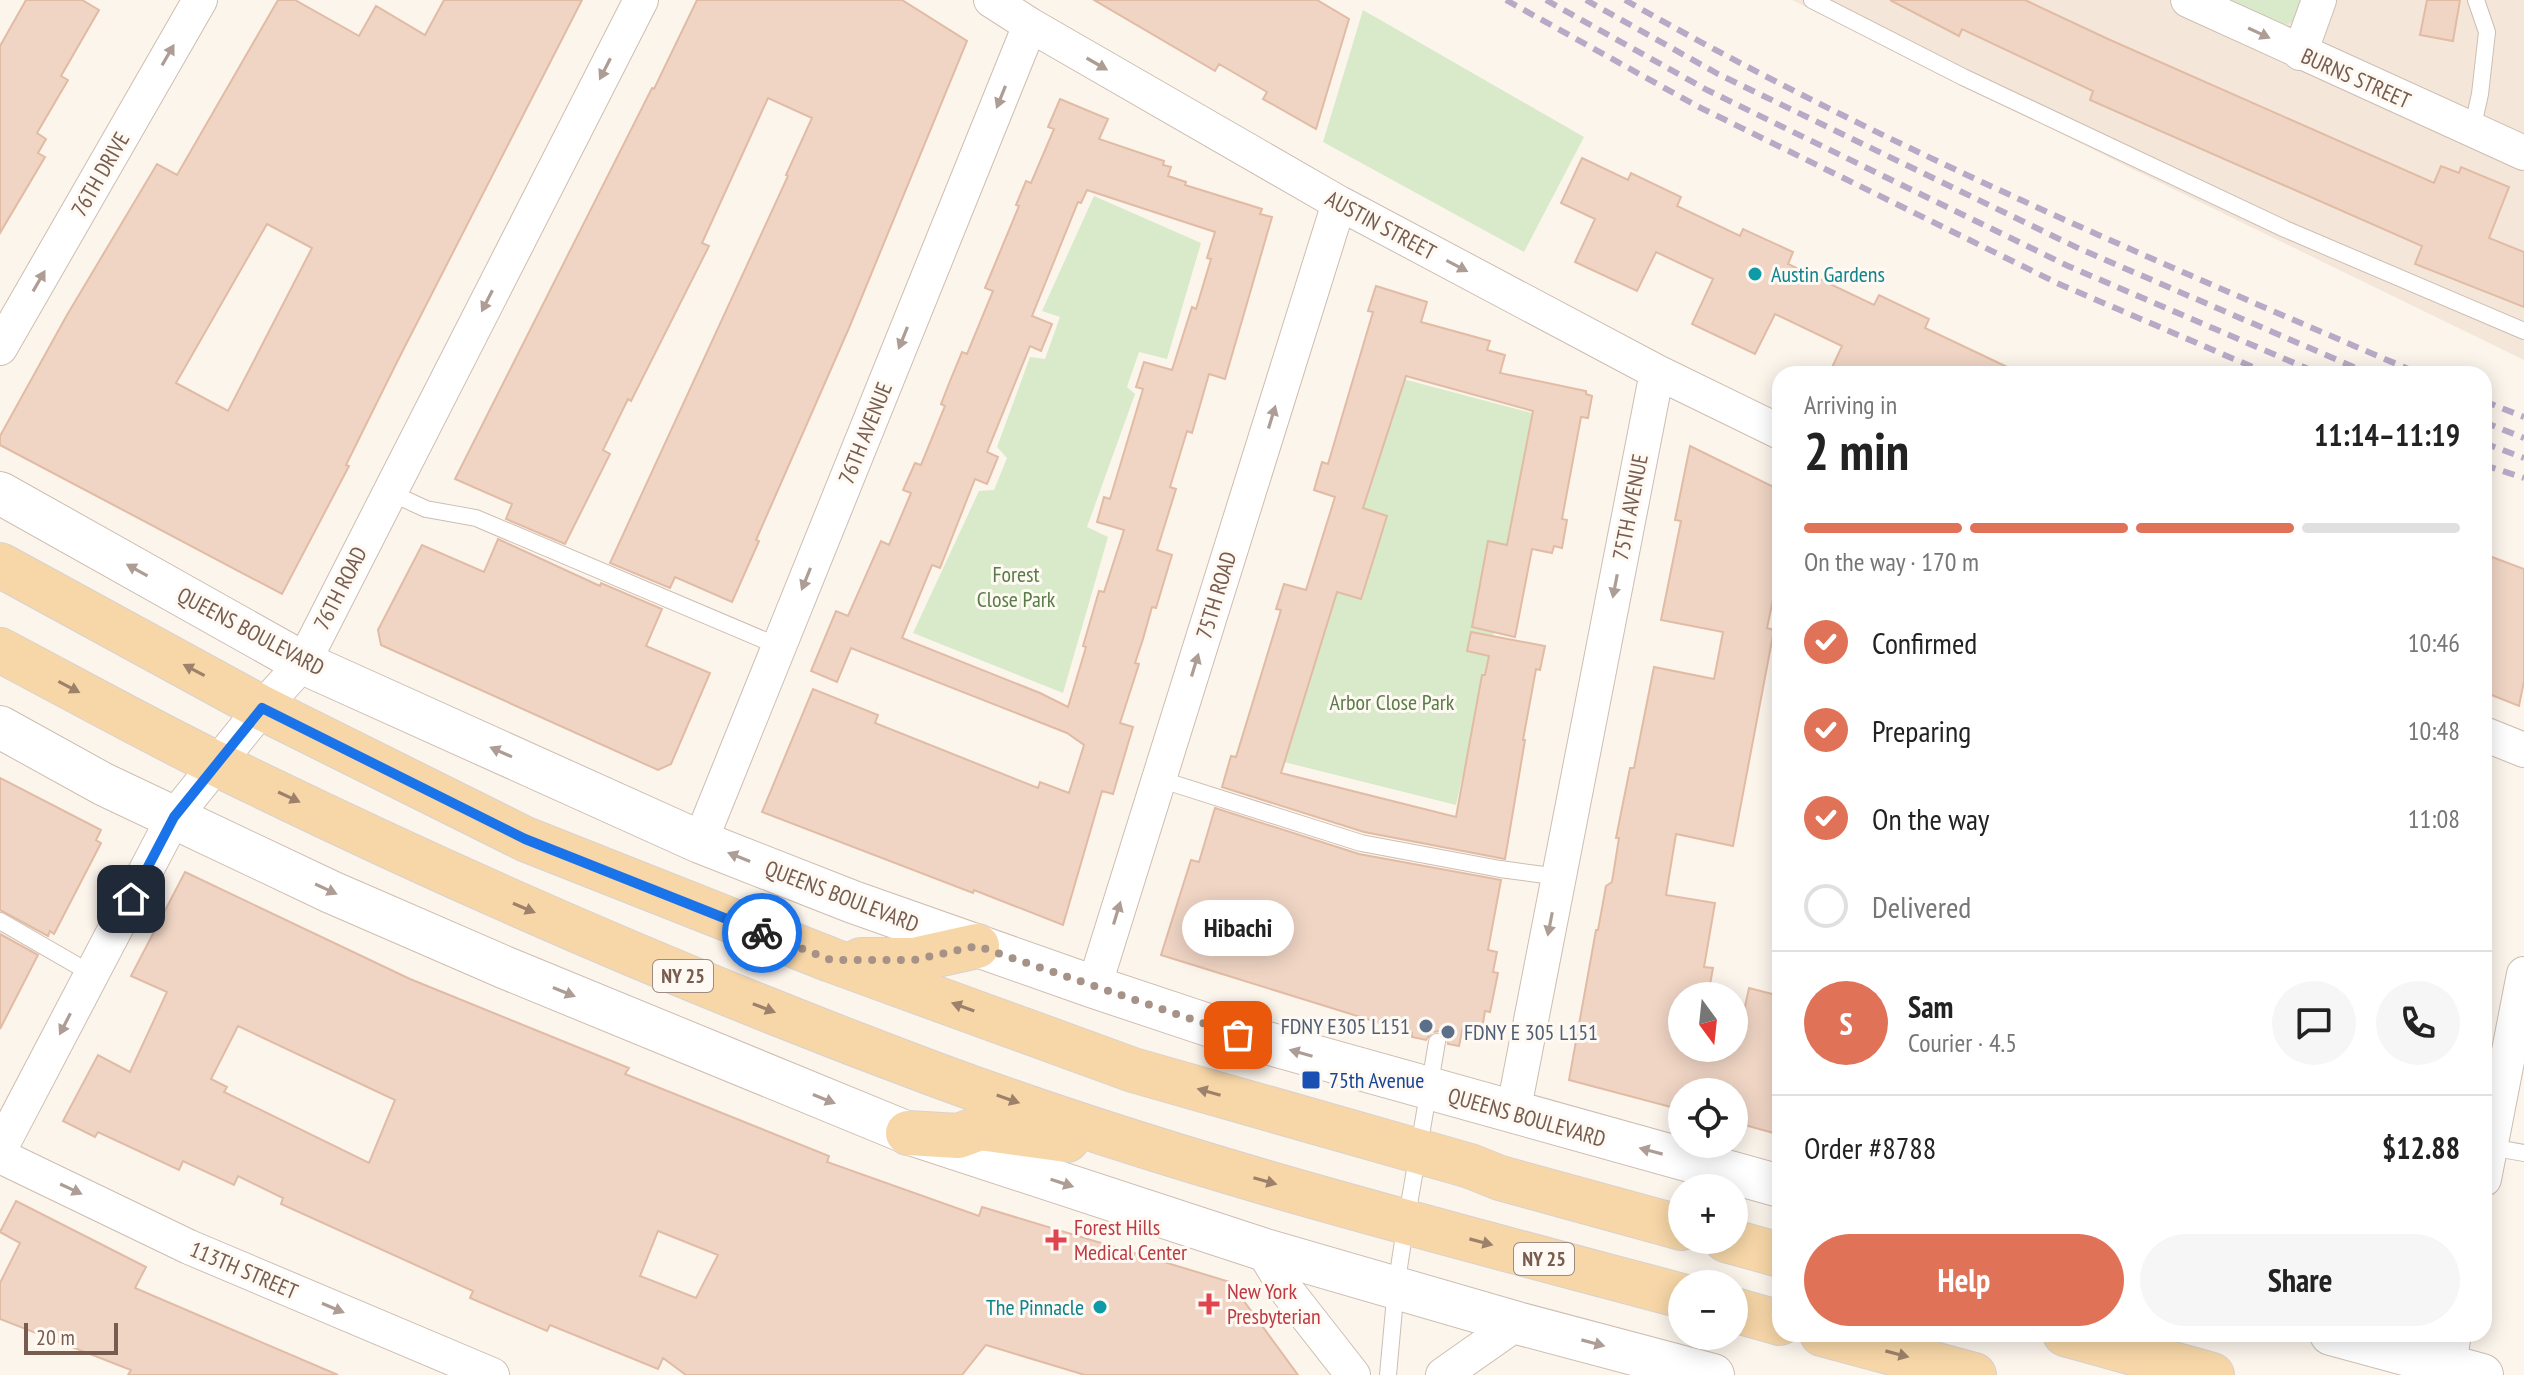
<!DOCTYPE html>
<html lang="en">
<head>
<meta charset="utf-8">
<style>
	body { margin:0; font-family:"PT Sans Narrow",sans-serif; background:#f6f6f6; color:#222; height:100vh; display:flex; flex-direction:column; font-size:30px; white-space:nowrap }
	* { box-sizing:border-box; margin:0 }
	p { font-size:26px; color:#767676 }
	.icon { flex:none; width:44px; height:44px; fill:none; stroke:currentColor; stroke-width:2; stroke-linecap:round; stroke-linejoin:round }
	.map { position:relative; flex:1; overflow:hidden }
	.details { position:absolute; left:1772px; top:366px; width:720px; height:976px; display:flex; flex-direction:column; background:#fff; border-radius:24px; box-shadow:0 4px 20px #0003 }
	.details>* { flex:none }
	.needle { width:52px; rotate:165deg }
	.controls { position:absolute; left:1668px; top:982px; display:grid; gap:16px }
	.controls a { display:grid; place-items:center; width:80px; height:80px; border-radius:50%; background:#fff; box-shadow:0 4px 20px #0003; font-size:40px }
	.scale { position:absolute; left:24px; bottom:20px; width:94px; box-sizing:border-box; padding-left:8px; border:4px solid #775c4f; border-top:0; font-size:22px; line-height:28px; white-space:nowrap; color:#775c4f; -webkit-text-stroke:6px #fef9f2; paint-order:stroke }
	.pin { position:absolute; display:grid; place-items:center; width:68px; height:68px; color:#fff; margin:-34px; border-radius:16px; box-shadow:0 4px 12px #0006 }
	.courier { position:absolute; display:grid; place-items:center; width:80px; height:80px; margin:-40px; border:6px solid #1a73e8; border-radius:50%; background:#fff; color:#222; box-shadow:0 2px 10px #0007 }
	.bubble { position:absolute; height:56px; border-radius:28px; background:#fff; box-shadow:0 4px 20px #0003; font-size:26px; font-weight:700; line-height:56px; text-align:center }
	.head em { font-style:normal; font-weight:700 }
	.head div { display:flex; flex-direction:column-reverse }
	.head { display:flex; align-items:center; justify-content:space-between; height:136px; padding:0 32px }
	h1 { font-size:52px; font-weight:700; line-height:60px }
	.bar { display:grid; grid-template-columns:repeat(4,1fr); gap:12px 8px; align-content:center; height:96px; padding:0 32px }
	.bar i { height:10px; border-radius:6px; background:#e0e0e0 }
	.bar .selected { background:#e07257 }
	.bar p { grid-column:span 4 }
	.line { display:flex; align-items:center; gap:20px; padding:0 32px; border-top:2px solid #e0e0e0 }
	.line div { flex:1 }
	.round { display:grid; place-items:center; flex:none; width:84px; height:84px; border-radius:42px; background:#f6f6f6 }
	ol { padding:0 32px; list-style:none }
	li { display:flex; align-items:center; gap:24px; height:88px }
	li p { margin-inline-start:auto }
	li .icon { padding:8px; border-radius:50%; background:#e07257; color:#fff; stroke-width:4 }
	li:last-child { color:#767676 }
	li i { width:44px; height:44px; border:4px solid #e0e0e0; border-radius:50% }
	.button { display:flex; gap:16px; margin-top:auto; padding:16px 32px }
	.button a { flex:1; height:92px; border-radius:48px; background:#e07257; color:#fff; font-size:32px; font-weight:700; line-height:92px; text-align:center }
	.button a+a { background:#f6f6f6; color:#222 }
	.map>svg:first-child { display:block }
</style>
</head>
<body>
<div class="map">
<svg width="2524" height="1375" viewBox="0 0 2524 1375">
	<rect width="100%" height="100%" fill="#fcf5ec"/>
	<!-- residential -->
	<path fill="#f4e7da" d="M1792 0H2524V360L2128 167Z"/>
	<!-- green -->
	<path fill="#d8eaca" d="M2228 0H2303L2295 21 2282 26Z
		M1363 10 1584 137 1524 252 1323 142Z
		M1094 196 1201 243 1167 359 1139 352 1127 387 1135 394 1087 527 1108 537 1063 693 913 633 979 491 994 490 1007 458 997 447 1030 357 1045 359 1060 317 1042 311Z
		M1403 379 1532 413 1507 545 1489 541 1494 632 1456 805 1284 762 1337 592 1361 599 1387 516 1363 508Z"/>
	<!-- building -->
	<path fill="#f0d5c4" stroke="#e2bba5" stroke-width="2" fill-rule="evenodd" d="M26 0H82L99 10 61 76 68 80 37 133 46 139 38 153 45 157 0 233V46Z
		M278 0H295L359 36 376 6 425 35 444 0H582L397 362 346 465 349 466 282 594 0 445V436L67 315 157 164 177 175ZM267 224 312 248 228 411 176 383Z
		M697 0H902L967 41 849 328 756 540 759 541 732 602 675 577 670 588 610 563 788 176 786 175 812 118 768 98 702 243 709 246 631 401 628 399 603 450 610 454 565 544 506 519 512 504 455 479 652 88 654 89Z
		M1094 0H1317L1349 19 1316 129 1263 99 1267 92 1219 64 1215 71Z
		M1890 0H2025L2108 39 2434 183 2441 166 2459 173 2461 167 2509 187 2489 238 2524 252V307L2415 264 2422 246 2090 100 2093 91 1962 29 1959 36Z
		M2427 0H2460L2453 41 2420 35Z
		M1060 99 1108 119 1099 139 1164 161 1163 165 1171 167 1168 176 1186 182 1185 185 1262 209 1260 214 1272 217 1225 379 1209 374 1192 433 1187 431 1170 487 1176 489 1157 550 1172 555 1156 608 1152 607 1143 639 1135 663 1139 664 1120 723 1133 727 1113 794 1102 791 1063 925 974 890 973 893 762 812 813 689 878 715 875 723 1038 788 1040 782 1069 793 1084 745 1067 733 851 648 837 682 811 671 836 611 848 616 881 541 889 545 911 493 903 490 915 463 921 465 945 406 941 404 950 381 962 352 967 354 993 291 985 288 1019 206 1016 205 1026 181 1031 183 1054 129 1048 127ZM1087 190 1215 232 1207 258 1211 259 1196 309 1192 307 1172 370 1144 362 1136 387 1143 389 1110 499 1104 497 1097 522 1124 530 1104 592 1099 591 1083 646 1086 647 1068 707 1040 693 902 638 932 565 940 568 975 479 987 484 998 457 987 452 1030 346 1041 351 1052 324 1032 316 1078 202 1081 203Z
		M1582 158 1628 180 1631 173 1681 197 1677 206 1740 236 1743 229 1793 252 1788 264 1874 305 1879 295 1929 319 1925 328 2022 374H1829L1842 346 1775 314 1755 354 1692 324 1713 279 1656 252 1637 291 1575 262 1595 219 1561 203Z
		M1376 286 1427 302 1421 322 1490 341 1487 350 1505 355 1500 373 1586 391V394L1592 396 1588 418 1581 417 1562 519 1567 520 1562 548 1554 546 1552 553 1532 549 1515 637 1472 627 1488 541 1507 545 1533 411 1406 376 1363 508 1387 516 1378 545 1361 599 1337 592 1281 773 1456 817 1482 675H1485L1489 656 1467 651 1471 632 1545 646 1540 670 1536 669 1523 740H1525L1505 859 1364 832 1222 787 1231 756 1236 757 1281 610 1276 609 1284 584 1306 590 1335 497 1314 490 1322 462 1328 464 1373 312 1368 311Z
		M1690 446 1780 490V582L1777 581 1767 628 1774 630 1733 846 1676 834 1666 895 1715 903 1704 967 1713 968 1708 996H1682V1048H1736L1749 988 1780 996V1120L1777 1134 1734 1122V1092H1682V1110L1569 1080 1596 930H1598L1606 886 1612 882 1619 838H1616L1630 768H1634L1654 667 1714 679 1723 632 1661 620 1681 521 1675 520Z
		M498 539 600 586 601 583 662 609 646 646 710 673 671 764 658 770 381 645 378 630 422 545 484 572Z
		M2484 554 2524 569V681L2519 706 2484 692Z
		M0 778 101 830 96 840 101 843 54 934 50 931 48 936 0 910Z
		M1215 808 1359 854 1501 880 1488 950 1497 952 1493 972 1498 973 1490 1012 1485 1011 1482 1029 1463 1026 1459 1046 1448 1044 1447 1038 1440 1031 1432 1032 1426 1040 1412 1037V1033L1161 955 1191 860 1199 862Z
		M185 872 410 979 629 1068 625 1074 829 1156 827 1162 979 1216 982 1207 1230 1282 1298 1375H1085L986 1345 962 1375H686L663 1358 658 1369 550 1325 547 1331 470 1298 473 1291 281 1204 283 1198 238 1176 234 1185 183 1161 179 1170 98 1132 95 1137 63 1121 98 1055 130 1072 167 992 131 976ZM238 1026 395 1100 369 1163 224 1092 227 1087 211 1079ZM658 1231 718 1255 696 1298 640 1276Z
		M0 934 38 955 0 1029Z
		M16 1201 146 1267 135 1288 338 1375H128L131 1370 0 1319V1283L20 1243 0 1232Z"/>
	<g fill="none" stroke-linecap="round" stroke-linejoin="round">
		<defs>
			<path id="service" d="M1812 0 1963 77 2285 229 2524 331
				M2472 130 2480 94 2487 32 2476 0
				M389 492 426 509 476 518 778 646
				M1159 779 1361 843 1500 869 1559 877
				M0 921 92 974
				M2490 1147 2524 1153
				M1388 1375 1396 1287 1406 1222 1437 1042"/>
			<path id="minor" d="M991 0 1030 25 1339 203 1657 372 1780 432
				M2188 0 2524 153
				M2300 53 2319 0
				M0 348 200 0
				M2484 734 2524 750
				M700 842 1030 25
				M1094 987 1339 203
				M1513 1113 1657 372
				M0 1149 174 817 262 708 303 663 641 0
				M0 1156 189 1247 492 1375
				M2484 1179 2524 974
				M1262 1249 1288 1292 1353 1375
				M1443 1375 1517 1323
				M2447 1375 2454 1334"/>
			<path id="tertiary" d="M0 493 303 663 700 842 853 902 1094 987 1238 1035 1780 1186
				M0 727 103 784 331 892 506 968 908 1133 1262 1249 1517 1323 1713 1375
				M2331 1334 2482 1375"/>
			<path id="primary" d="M0 565 262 708 525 839 831 960 1133 1070 1470 1166 1500 1178 1682 1228
				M0 650C72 688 144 728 217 764 451 879 690 983 934 1074 1178 1165 1431 1229 1682 1296
				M861 960H914L977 946
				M908 1133 958 1136 980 1128 1067 1140
				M1726 1240 1780 1255
				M1734 1310 1780 1323
				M1822 1334 1974 1375
				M2065 1334 2212 1375"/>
		</defs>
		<!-- service casing -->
		<use href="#service" stroke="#cebdb1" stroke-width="18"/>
		<!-- minor casing -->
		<use href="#minor" stroke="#cebdb1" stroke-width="36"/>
		<!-- tertiary casing -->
		<use href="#tertiary" stroke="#cebdb1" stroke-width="44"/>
		<!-- primary casing -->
		<use href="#primary" stroke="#d9d1ce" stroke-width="46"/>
		<!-- service -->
		<use href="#service" stroke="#fff" stroke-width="16"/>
		<!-- minor -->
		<use href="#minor" stroke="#fff" stroke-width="34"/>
		<!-- tertiary -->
		<use href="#tertiary" stroke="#fff" stroke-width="42"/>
		<!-- primary -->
		<use href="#primary" stroke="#f7d7a8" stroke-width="44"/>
		<!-- rail -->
		<path stroke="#b8a9c7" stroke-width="6" stroke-dasharray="12 8" stroke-linecap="butt" d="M1506 0 1697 106 2057 283 2269 374
			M1546 0 1707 90 2068 266 2320 374
			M1586 0 1718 74 2080 249 2370 374
			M1625 0C1880 145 2151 259 2420 374
			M2484 401 2524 417
			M2484 422 2524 438
			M2484 443 2524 458
			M2484 465 2524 478"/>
	</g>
	<!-- one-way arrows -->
	<defs><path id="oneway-solid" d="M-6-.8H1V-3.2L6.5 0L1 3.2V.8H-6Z" transform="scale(2)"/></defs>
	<g fill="#ad9d95">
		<use href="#oneway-solid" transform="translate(2259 33) rotate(25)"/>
		<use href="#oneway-solid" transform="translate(168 55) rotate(-60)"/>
		<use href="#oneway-solid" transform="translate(1097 64) rotate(30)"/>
		<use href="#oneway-solid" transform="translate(605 69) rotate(117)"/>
		<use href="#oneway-solid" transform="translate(1001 97) rotate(112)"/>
		<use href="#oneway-solid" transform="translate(1457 266) rotate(28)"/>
		<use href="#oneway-solid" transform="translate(39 281) rotate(-60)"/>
		<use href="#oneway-solid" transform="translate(487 301) rotate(117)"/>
		<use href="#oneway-solid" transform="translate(903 338) rotate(112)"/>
		<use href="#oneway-solid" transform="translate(1272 417) rotate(-73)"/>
		<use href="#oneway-solid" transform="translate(137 570) rotate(-151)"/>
		<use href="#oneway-solid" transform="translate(806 579) rotate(112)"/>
		<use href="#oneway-solid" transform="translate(1615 586) rotate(101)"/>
		<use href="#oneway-solid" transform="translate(1195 665) rotate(-73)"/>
		<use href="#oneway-solid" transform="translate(501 752) rotate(-156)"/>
		<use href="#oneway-solid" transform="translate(739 857) rotate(-158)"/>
		<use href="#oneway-solid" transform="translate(326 889) rotate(25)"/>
		<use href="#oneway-solid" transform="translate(1117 913) rotate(-73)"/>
		<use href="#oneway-solid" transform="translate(1550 924) rotate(101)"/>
		<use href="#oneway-solid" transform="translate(564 992) rotate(22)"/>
		<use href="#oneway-solid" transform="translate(65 1024) rotate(117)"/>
		<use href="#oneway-solid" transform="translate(1301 1053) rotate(-164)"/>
		<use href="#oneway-solid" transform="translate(824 1099) rotate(22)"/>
		<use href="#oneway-solid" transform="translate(1651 1151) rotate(-165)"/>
		<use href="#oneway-solid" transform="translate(1062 1183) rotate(18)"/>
		<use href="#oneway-solid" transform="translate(71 1189) rotate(25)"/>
		<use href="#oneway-solid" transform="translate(333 1308) rotate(23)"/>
		<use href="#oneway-solid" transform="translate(1593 1343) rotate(15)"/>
	</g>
	<g fill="#9d816a">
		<use href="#oneway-solid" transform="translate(194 670) rotate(-152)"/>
		<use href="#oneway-solid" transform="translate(69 687) rotate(28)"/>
		<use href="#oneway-solid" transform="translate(289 797) rotate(25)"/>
		<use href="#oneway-solid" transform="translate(524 908) rotate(23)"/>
		<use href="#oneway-solid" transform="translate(963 1007) rotate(-160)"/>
		<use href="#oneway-solid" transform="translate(764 1008) rotate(21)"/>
		<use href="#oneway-solid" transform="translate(1209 1092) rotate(-164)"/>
		<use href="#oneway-solid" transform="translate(1008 1099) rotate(19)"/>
		<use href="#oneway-solid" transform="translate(1265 1181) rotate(16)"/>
		<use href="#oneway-solid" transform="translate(1481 1242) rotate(15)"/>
		<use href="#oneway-solid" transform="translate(1897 1354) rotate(15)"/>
	</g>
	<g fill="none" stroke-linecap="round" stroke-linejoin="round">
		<!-- done -->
		<path stroke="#a69286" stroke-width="8" stroke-dasharray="0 14.4" d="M762 933 831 960H914L977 946 1238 1035"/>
		<!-- route -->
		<path stroke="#1a73e8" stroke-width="10" d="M131 899 174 817 262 708 525 839 762 933"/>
	</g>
	<!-- markers -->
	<g fill="#0f9aa8" stroke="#fef9f2" stroke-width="3">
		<circle cx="1755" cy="274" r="8"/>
		<circle cx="1100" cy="1307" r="8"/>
	</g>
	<g fill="#5c6f8a" stroke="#fef9f2" stroke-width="3">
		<circle cx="1426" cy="1026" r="8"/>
		<circle cx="1448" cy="1032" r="8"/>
	</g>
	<rect fill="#1a4fb4" stroke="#fef9f2" stroke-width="3" x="1301" y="1070" width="20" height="20" rx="4"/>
	<g fill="#e0444e" stroke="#fef9f2" stroke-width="3">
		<path d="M1052 1228h8v8h8v8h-8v8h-8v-8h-8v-8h8z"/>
		<path d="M1205 1292h8v8h8v8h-8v8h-8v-8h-8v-8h8z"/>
	</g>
	<g text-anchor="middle" stroke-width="6" stroke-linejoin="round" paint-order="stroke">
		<!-- shield labels -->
		<g fill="#fef9f2" stroke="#a08b80" stroke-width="2">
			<rect x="653" y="960" width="60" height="32" rx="6"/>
			<rect x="1514" y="1243" width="60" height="32" rx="6"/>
		</g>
		<g font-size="20" font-weight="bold" fill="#775c4f">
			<text x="683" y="983">NY 25</text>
			<text x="1544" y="1266">NY 25</text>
		</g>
		<!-- street labels -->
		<g font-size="22" fill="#775c4f" stroke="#fef9f2">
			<text transform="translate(2356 78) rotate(24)" y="8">BURNS STREET</text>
			<text transform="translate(100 174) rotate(-60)" y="8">76TH DRIVE</text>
			<text transform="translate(1381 225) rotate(28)" y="8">AUSTIN STREET</text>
			<text transform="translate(865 433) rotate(-68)" y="8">76TH AVENUE</text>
			<text transform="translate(1630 507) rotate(-79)" y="8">75TH AVENUE</text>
			<text transform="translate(340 588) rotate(-63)" y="8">76TH ROAD</text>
			<text transform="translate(1216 595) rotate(-73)" y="8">75TH ROAD</text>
			<text transform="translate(251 631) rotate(28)" y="8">QUEENS BOULEVARD</text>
			<text transform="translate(842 896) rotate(21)" y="8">QUEENS BOULEVARD</text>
			<text transform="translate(1527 1117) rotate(16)" y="8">QUEENS BOULEVARD</text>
			<text transform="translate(244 1270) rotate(23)" y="8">113TH STREET</text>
		</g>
		<!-- culture labels -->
		<g font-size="22" fill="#0d838f" stroke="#fef9f2" text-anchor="start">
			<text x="1771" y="282">Austin Gardens</text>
			<text x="1084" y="1315" text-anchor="end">The Pinnacle</text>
		</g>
		<!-- park labels -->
		<g font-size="22" fill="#587c47" stroke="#fef9f2">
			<text x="1016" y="582">Forest<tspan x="1016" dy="25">Close Park</tspan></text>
			<text x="1392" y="710">Arbor Close Park</text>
		</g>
		<!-- service labels -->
		<g font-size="22" fill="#4e5e75" stroke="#fef9f2" text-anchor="end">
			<text x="1410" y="1034">FDNY E305 L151</text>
			<text x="1464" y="1040" text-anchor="start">FDNY E 305 L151</text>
		</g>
		<!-- transit labels -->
		<g font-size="22" fill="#164399" stroke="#fef9f2" text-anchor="start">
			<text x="1329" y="1088">75th Avenue</text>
		</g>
		<!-- health labels -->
		<g font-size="22" fill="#be3a42" stroke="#fef9f2" text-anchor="start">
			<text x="1074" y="1235">Forest Hills<tspan x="1074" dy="25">Medical Center</tspan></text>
			<text x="1227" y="1299">New York<tspan x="1227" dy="25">Presbyterian</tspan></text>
		</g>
	</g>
</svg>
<div class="controls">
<a><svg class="needle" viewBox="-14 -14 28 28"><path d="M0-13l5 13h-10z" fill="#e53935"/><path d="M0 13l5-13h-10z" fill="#767676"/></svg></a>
<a><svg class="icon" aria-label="locate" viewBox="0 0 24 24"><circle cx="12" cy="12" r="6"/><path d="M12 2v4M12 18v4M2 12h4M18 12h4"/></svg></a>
<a>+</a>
<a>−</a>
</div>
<div class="scale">20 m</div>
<div class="pin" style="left:1238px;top:1035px;background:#ea580c"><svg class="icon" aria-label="bag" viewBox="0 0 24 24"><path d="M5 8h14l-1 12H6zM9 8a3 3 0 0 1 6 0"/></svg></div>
<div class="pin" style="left:131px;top:899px;background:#1f2937"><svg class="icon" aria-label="home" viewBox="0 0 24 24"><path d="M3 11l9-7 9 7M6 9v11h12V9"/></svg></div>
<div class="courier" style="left:762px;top:933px"><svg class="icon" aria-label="bike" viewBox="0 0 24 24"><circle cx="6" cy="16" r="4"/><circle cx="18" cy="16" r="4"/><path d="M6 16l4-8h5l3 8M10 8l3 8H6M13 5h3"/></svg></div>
<div class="bubble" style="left:1182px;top:900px;width:112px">Hibachi</div>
<section class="details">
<div class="head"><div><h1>2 min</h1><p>Arriving in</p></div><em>11:14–11:19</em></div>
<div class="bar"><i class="selected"></i><i class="selected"></i><i class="selected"></i><i></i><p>On the way · 170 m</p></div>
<ol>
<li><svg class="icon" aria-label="check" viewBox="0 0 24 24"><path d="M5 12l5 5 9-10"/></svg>Confirmed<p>10:46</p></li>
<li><svg class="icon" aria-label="check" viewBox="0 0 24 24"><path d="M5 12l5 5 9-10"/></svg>Preparing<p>10:48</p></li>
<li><svg class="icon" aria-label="check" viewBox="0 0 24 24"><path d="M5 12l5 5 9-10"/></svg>On the way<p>11:08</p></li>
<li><i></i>Delivered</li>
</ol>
<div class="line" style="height:144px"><b class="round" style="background:#e07257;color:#fff">S</b><div><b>Sam</b><p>Courier · 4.5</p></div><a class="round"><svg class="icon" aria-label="chat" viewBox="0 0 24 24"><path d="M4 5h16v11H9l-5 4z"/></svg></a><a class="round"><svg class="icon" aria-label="phone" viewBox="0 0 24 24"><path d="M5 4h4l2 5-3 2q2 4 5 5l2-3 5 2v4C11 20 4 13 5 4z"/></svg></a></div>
<div class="line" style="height:104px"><div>Order #8788</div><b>$12.88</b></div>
<div class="button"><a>Help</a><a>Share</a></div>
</section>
</div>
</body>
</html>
